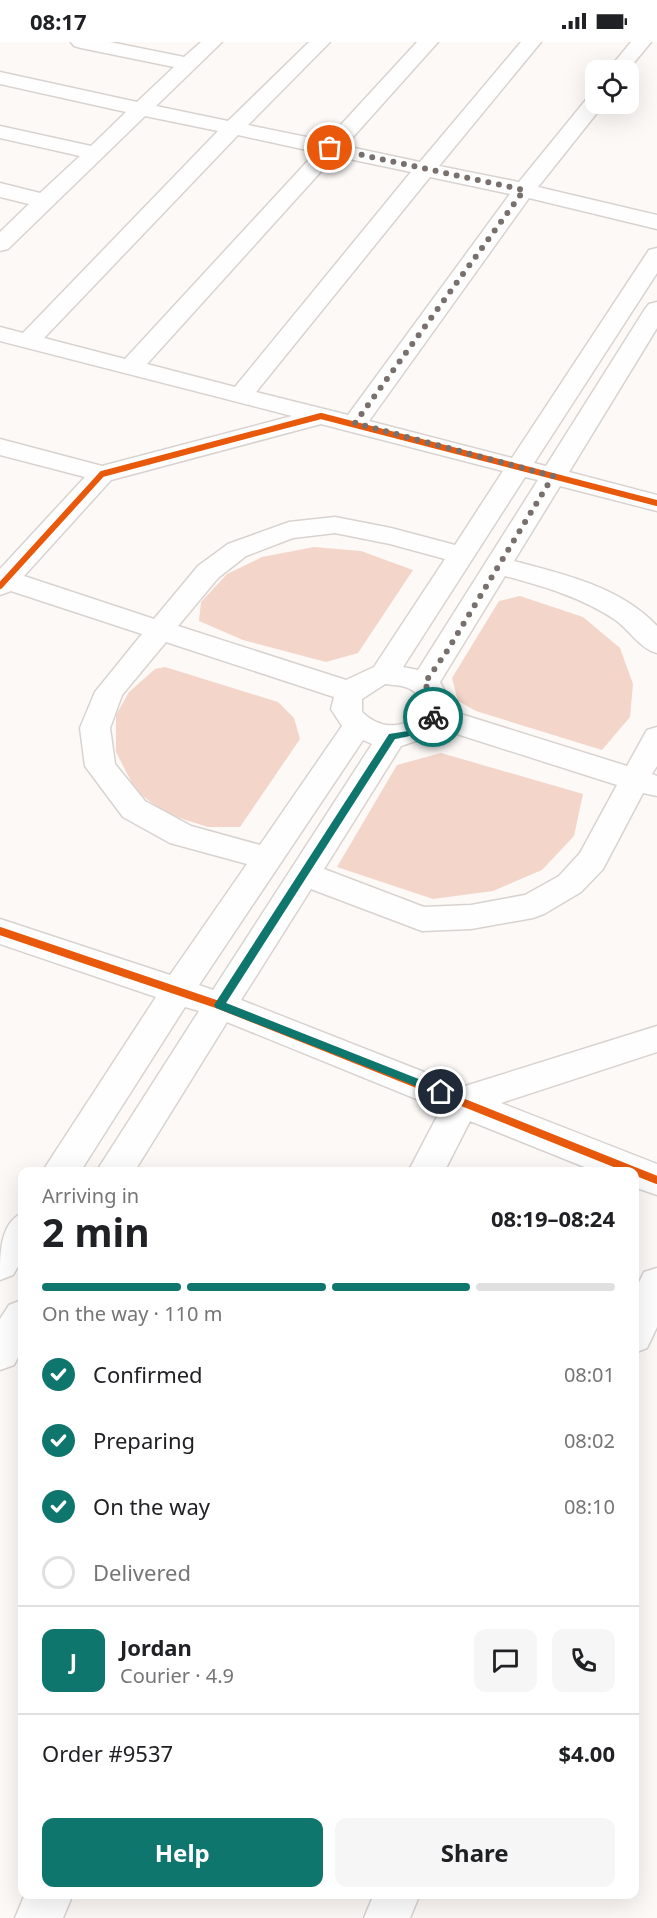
<!DOCTYPE html>
<html lang="en">
<head>
<meta charset="utf-8">
<style>
	body { margin:0; font-family:"Noto Sans",sans-serif; background:#f6f6f6; color:#202124; height:100vh; display:flex; flex-direction:column; font-size:22px; white-space:nowrap }
	* { box-sizing:border-box; margin:0 }
	p { font-size:20px; color:#757577 }
	.icon { flex:none; width:33px; height:33px; fill:none; stroke:currentColor; stroke-width:2; stroke-linecap:round; stroke-linejoin:round }
	.map { position:relative; flex:1; overflow:hidden }
	.drawer { position:absolute; left:18px; top:1125px; width:621px; height:732px; display:flex; flex-direction:column; background:#fff; border-radius:12px; box-shadow:0 6px 24px #0002 }
	.drawer>* { flex:none }
	.buttons { position:absolute; left:585px; top:18px; display:grid; gap:12px }
	.buttons a { display:grid; place-items:center; width:54px; height:54px; border-radius:12px; background:#fff; box-shadow:0 6px 24px #0002; font-size:30px }
	.pin { position:absolute; display:grid; place-items:center; width:51px; height:51px; color:#fff; margin:-26px; border:3px solid #fff; border-radius:50%; box-shadow:0 2px 6px #0007 }
	.courier { position:absolute; display:grid; place-items:center; width:60px; height:60px; margin:-30px; border:4px solid #0f766e; border-radius:50%; background:#fff; color:#222; box-shadow:0 2px 8px #0007 }
	.summary em { font-style:normal; font-weight:700 }
	.summary div { display:flex; flex-direction:column-reverse }
	.summary { display:flex; align-items:center; justify-content:space-between; height:102px; padding:0 24px }
	h1 { font-size:39px; font-weight:700; line-height:45px }
	.bar { display:grid; grid-template-columns:repeat(4,1fr); gap:9px 6px; align-content:center; height:72px; padding:0 24px }
	.bar i { height:8px; border-radius:4px; background:#e0e0e0 }
	.bar .active { background:#0f766e }
	.bar p { grid-column:span 4 }
	.line { display:flex; align-items:center; gap:15px; padding:0 24px; border-top:2px solid #e0e0e0 }
	.line div { flex:1 }
	.round { display:grid; place-items:center; flex:none; width:63px; height:63px; border-radius:12px; background:#f6f6f6 }
	ol { padding:0 24px; list-style:none }
	li { display:flex; align-items:center; gap:18px; height:66px }
	li p { margin-inline-start:auto }
	li .icon { padding:6px; border-radius:50%; background:#0f766e; color:#fff; stroke-width:4 }
	li:last-child { color:#757577 }
	li i { width:33px; height:33px; border:3px solid #e0e0e0; border-radius:50% }
	.button { display:flex; gap:12px; margin-top:auto; padding:12px 24px }
	.button a { flex:1; height:69px; border-radius:12px; background:#0f766e; color:#fff; font-size:24px; font-weight:700; line-height:69px; text-align:center }
	.button a+a { background:#f6f6f6; color:#202124 }
	.status { display:flex; justify-content:space-between; align-items:center; height:42px; padding:0 30px; background:#fff; direction:ltr }
	.status svg { height:16px; fill:currentColor }
	.map>svg:first-child { display:block }
</style>
</head>
<body>
<div class="status"><b>08:17</b><svg viewBox="0 0 49 12"><path d="M0 12V9h3v3zM5 12V6h3v6zM10 12V3h3v9zM15 12V0h3v12zM26 1h20v11H26zM47 4h2v5h-2z"/></svg></div>
<div class="map">
<svg width="657" height="1876" viewBox="0 0 657 1876">
	<rect width="100%" height="100%" fill="#fcf9f7"/>
	<!-- green -->
	<path fill="#f3d6c9" d="M314 505 361 509 413 528 358 611 326 620 243 598 199 579 201 560 227 532 262 515Z
		M520 554 583 575 620 606 633 642 630 675 602 708 476 669 458 659 452 636 499 559Z
		M165 625 278 660 294 676 300 697 240 785H208L167 772 136 749 116 710V673L129 650 155 627Z
		M441 711 583 752 574 794 542 828 493 849 433 857 337 825 397 723Z"/>
	<g fill="none" stroke-linecap="round" stroke-linejoin="round">
		<defs>
			<path id="minor" d="M71 0H110L184 15 201 0H222L156 64 228 79 309 0H330L248 83 326 99 417 0H438L345 104 420 120 521 0H541L439 124 519 140 589 54 596 52V62H604L538 145 657 173V187L529 156 369 379 512 416 649 208 657 206V231L534 421 546 424 645 267 649 262 657 260V286L569 430 657 453V469L560 444 514 519C563 532 621 545 657 584V611C640 607 629 587 614 577 581 555 542 544 505 534L440 640 451 661 448 668 627 724 647 688 657 685V724L652 732 657 734V754L643 751 603 827 581 850 544 872 533 876 471 887 422 889 311 847 241 958 462 1045 657 984V1010L501 1061 657 1122V1153L634 1145V1130H597L470 1079 444 1130H408L441 1067 227 980 134 1130H96L199 969 185 965 80 1130H42L156 955 0 902V877L170 933 247 822 170 801 123 775 85 724 80 686 95 650 142 592 11 549 0 553V527L85 435 0 413V397L102 424 292 374 0 299V285L23 291 218 89 145 74 8 207 0 209V190L29 162 0 155V141L40 151 80 114 0 96V84L91 104 126 70 0 42V30L137 60 174 25 81 6 74 4ZM238 93 316 110 125 317 44 296ZM335 114 411 130 235 345 147 322ZM430 135 510 152 348 373 256 350ZM321 382 503 429 455 503 391 486 335 475 289 480 228 502 198 524 154 577 24 534 111 438ZM525 435 538 438 418 628 403 625ZM335 491 390 502 445 517 374 625 346 638 178 584 218 536 246 514 293 496ZM166 600 334 655 331 667 342 684 260 803 191 784 145 759 115 722 110 686 122 653ZM385 642C392 643 402 643 408 646 443 662 398 705 362 670V657ZM438 686 617 743 580 811 559 834 525 853 471 863 424 865 324 827 401 704 430 694ZM363 698 372 702 213 948 199 943Z
				M631 0H651L628 28H608Z
				M22 1171V1218L13 1233 0 1238C0 1210 0 1182 22 1171Z
				M657 1226V1285L647 1306 634 1311V1251L644 1230Z
				M22 1258V1308L14 1323 0 1328V1277L9 1263Z
				M25 1852H73L63 1876H15Z
				M374 1852H420L410 1876H364Z"/>
		</defs>
		<!-- minor casing -->
		<use href="#minor" stroke="#d9d3d0" stroke-width="3"/>
		<!-- minor -->
		<use href="#minor" fill="#fffefe" fill-rule="evenodd"/>
		<defs>
			<path id="cycleway-far1" d="M0 544 102 432 321 374 657 461"/>
			<path id="cycleway" d="M0 889 219 963 657 1138"/>
		</defs>
		<!-- cycleway-far1 casing -->
		<use href="#cycleway-far1" stroke="#fff" stroke-width="9"/>
		<!-- cycleway casing -->
		<use href="#cycleway" stroke="#fff" stroke-width="11"/>
		<!-- cycleway-far1 -->
		<use href="#cycleway-far1" stroke="#e8590c" stroke-width="6"/>
		<!-- cycleway -->
		<use href="#cycleway" stroke="#e8590c" stroke-width="8"/>
	</g>
	<!-- route -->
	<path fill="#0f766e" d="M433 672 438 675C427 690 413 694 395 697L226 961 444 1047V1053L441 1054 216 966 214 963 389 692 408 689 422 682Z"/>
	<g fill="none" stroke-linecap="round" stroke-linejoin="round">
		<!-- done -->
		<path stroke="#77706d" stroke-width="6" stroke-dasharray="0 10.8" d="M330 106 524 148 355 381 553 434 447 609 424 642C434 653 439 660 433 675"/>
	</g>
</svg>
<div class="buttons">
<a><svg class="icon" aria-label="locate" viewBox="0 0 24 24"><circle cx="12" cy="12" r="6"/><path d="M12 2v4M12 18v4M2 12h4M18 12h4"/></svg></a>
</div>
<div class="pin" style="left:330px;top:106px;background:#ea580c"><svg class="icon" aria-label="bag" viewBox="0 0 24 24"><path d="M5 8h14l-1 12H6zM9 8a3 3 0 0 1 6 0"/></svg></div>
<div class="pin" style="left:441px;top:1050px;background:#1f2937"><svg class="icon" aria-label="home" viewBox="0 0 24 24"><path d="M3 11l9-7 9 7M6 9v11h12V9"/></svg></div>
<div class="courier" style="left:433px;top:675px"><svg class="icon" aria-label="bike" viewBox="0 0 24 24"><circle cx="6" cy="16" r="4"/><circle cx="18" cy="16" r="4"/><path d="M6 16l4-8h5l3 8M10 8l3 8H6M13 5h3"/></svg></div>
<section class="drawer">
<div class="summary"><div><h1>2 min</h1><p>Arriving in</p></div><em>08:19–08:24</em></div>
<div class="bar"><i class="active"></i><i class="active"></i><i class="active"></i><i></i><p>On the way · 110 m</p></div>
<ol>
<li><svg class="icon" aria-label="check" viewBox="0 0 24 24"><path d="M5 12l5 5 9-10"/></svg>Confirmed<p>08:01</p></li>
<li><svg class="icon" aria-label="check" viewBox="0 0 24 24"><path d="M5 12l5 5 9-10"/></svg>Preparing<p>08:02</p></li>
<li><svg class="icon" aria-label="check" viewBox="0 0 24 24"><path d="M5 12l5 5 9-10"/></svg>On the way<p>08:10</p></li>
<li><i></i>Delivered</li>
</ol>
<div class="line" style="height:108px"><b class="round" style="background:#0f766e;color:#fff">J</b><div><b>Jordan</b><p>Courier · 4.9</p></div><a class="round"><svg class="icon" aria-label="chat" viewBox="0 0 24 24"><path d="M4 5h16v11H9l-5 4z"/></svg></a><a class="round"><svg class="icon" aria-label="phone" viewBox="0 0 24 24"><path d="M5 4h4l2 5-3 2q2 4 5 5l2-3 5 2v4C11 20 4 13 5 4z"/></svg></a></div>
<div class="line" style="height:78px"><div>Order #9537</div><b>$4.00</b></div>
<div class="button"><a>Help</a><a>Share</a></div>
</section>
</div>
</body>
</html>
